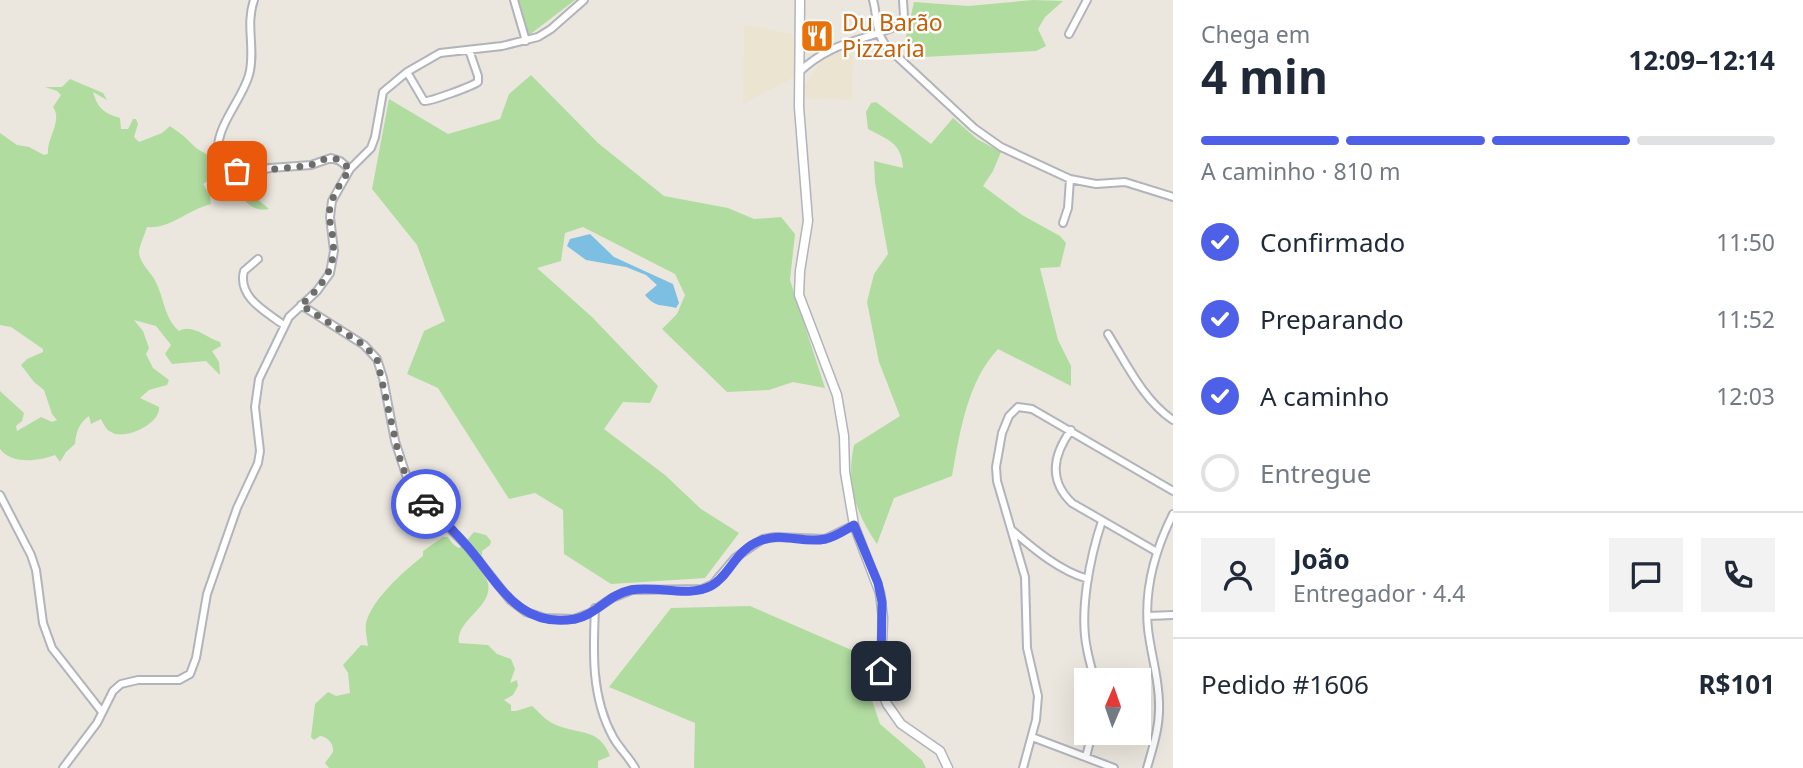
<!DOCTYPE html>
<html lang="pt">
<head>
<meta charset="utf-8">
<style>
	body { margin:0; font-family:"Noto Sans",sans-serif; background:#f2f2f3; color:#1f2937; height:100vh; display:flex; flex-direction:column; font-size:26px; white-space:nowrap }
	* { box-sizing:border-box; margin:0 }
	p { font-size:23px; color:#747a83 }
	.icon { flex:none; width:38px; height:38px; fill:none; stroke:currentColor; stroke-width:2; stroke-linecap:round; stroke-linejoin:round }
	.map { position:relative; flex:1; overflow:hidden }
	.panel { display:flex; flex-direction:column; background:#fff; width:630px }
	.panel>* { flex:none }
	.needle { width:46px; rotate:2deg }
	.tools { position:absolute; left:1074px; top:668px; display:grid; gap:14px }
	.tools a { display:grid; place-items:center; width:77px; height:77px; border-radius:0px; background:#fff; box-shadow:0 7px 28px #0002; font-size:35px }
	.pin { position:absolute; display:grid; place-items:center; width:60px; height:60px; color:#fff; margin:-30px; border-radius:14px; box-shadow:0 4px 10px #0006 }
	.courier { position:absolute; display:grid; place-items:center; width:70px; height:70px; margin:-35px; border:5px solid #4f60e8; border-radius:50%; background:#fff; color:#222; box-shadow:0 2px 9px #0007 }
	.overview em { font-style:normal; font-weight:700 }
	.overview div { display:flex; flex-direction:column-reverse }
	.overview { display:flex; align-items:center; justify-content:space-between; height:119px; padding:0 28px }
	h1 { font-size:46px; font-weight:700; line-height:52px }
	.bar { display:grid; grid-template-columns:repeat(4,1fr); gap:10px 7px; align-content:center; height:84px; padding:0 28px }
	.bar i { height:9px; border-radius:5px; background:#e0e1e3 }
	.bar .selected { background:#4f60e8 }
	.bar p { grid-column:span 4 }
	.line { display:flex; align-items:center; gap:18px; padding:0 28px; border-top:2px solid #e0e1e3 }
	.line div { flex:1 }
	.round { display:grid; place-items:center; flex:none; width:74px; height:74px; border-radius:0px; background:#f2f2f3 }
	ol { padding:0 28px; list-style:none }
	li { display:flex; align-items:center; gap:21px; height:77px }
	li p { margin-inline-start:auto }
	li .icon { padding:7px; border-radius:50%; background:#4f60e8; color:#fff; stroke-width:4 }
	li:last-child { color:#747a83 }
	li i { width:38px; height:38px; border:4px solid #e0e1e3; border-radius:50% }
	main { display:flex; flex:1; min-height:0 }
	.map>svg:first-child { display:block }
</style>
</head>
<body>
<main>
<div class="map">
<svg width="1173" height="768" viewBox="0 0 1173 768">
	<rect width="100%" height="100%" fill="#ebe7de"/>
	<!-- education -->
	<path fill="#ebe4d0" d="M744 25 793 34 796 38 794 77 743 104Z
		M853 47 852 100 802 98 804 86 824 58Z"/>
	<!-- green -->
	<path fill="#b0dca0" d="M519 0H575L528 36Z
		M1033 0 1063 1 1045 17 1038 29 1046 46 1036 51 924 57 906 37 914 2 968 6Z
		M531 75 598 143 664 196 728 208 754 219 781 217 795 234 790 280 825 388 793 382 769 390 727 392 662 329 677 314 685 295 675 274 583 227 565 233 561 261 537 268 592 317 658 386 650 403 623 402 604 429 665 475 701 509 739 533 705 578 611 584 564 554 563 510 535 493 509 499 438 388 407 374 424 331 445 321 417 245 372 189 389 99 448 134 500 119 509 94Z
		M70 79 103 93 107 100 93 92C98 109 104 113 120 118L121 129H128L133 119H136L138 124 134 137 139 142 162 133 170 126C181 134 182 134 192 144 203 156 207 148 215 168L246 181 255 197 269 209C254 212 246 203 238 192L232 191 225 182 212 178 203 184 210 196 211 204C187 210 171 229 147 227 145 234 139 246 139 253 140 262 148 270 153 277 164 294 163 317 179 331 192 323 207 338 220 342L221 346 212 351 219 362 220 375 206 361 172 364 165 354 171 345 156 326 134 320 143 331 149 348 146 354 153 368 169 380 167 385 149 390 140 398 159 407C161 424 124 441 111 432 106 430 103 423 101 419L91 424 89 416C79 423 76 432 75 444L66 452 60 462 55 455C39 461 12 465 0 449V391L24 413 22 421 16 426 17 431 41 417 52 422 57 420 52 414 44 390 34 382 21 365 27 359 43 352V349L11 327 0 325V133L17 145 29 147 44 155 48 154C46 139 63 121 53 107L61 95 57 91 45 87H62Z
		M876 102 931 144 953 118 977 139 1001 152 993 171 983 186 1022 215 1060 236 1066 243 1060 267 1040 268 1058 340 1071 366V386L998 349C967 382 960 432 952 476L894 498 877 544C855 513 846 482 854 445L900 416 879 362 867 302 874 274 888 254 875 182 874 161 903 168C902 143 888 140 868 129L866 112 871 103Z
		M474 532 486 535 491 541 490 545 482 551V556L497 583 476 563C479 570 486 576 488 583 493 608 455 620 459 643L488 645 497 654 511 659 515 669 510 683 517 680 518 686 513 695 504 700 511 705V711H516L532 706C539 712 545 720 554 724 579 736 598 726 610 756L598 761V768H329L325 763 333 752C334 744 328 737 320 736L314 740 311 737 315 704 328 692 336 696 350 693 348 673 343 665 361 645 368 646C367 639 365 630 366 623 372 599 404 571 423 556V551L443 537H448C462 558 463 543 474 532Z
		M750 606 856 652 880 724 922 760 926 768H694L695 723 609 687 671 608Z"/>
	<!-- water -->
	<path fill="#7cbfe3" d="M590 234 614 257 673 284 679 303 676 308C661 304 656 308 645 295L657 285 646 275 626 267 586 260 567 246 570 239Z"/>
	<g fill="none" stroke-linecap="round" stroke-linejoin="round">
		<defs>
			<path id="street" d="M254 0C245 25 256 50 249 75 241 103 211 130 219 161L225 165 244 173 270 168 311 165 331 158 340 161 350 169
				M514 0 526 41
				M873 0C878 18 874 31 887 47L974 128 1001 147 1070 179 1096 184 1125 182 1173 197
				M1069 34 1087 0
				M407 72 424 101C430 102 472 86 478 82V76L469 50
				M799 72C834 40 859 43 899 25L904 17 903 0
				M1063 223 1068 208 1070 179
				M258 259 244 271C237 297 266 312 284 325
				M301 305 364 345 377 359 383 378 395 441 411 490 466 545 510 600 526 612 545 618 574 619 590 613 612 598 632 590 702 589 713 584 735 558 763 539 775 537 825 539 854 525
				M1108 334C1126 363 1144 401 1173 420
				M1071 430C1053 455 1048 480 1072 503L1157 552
				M0 495 31 555 36 570 43 623 52 648 102 712
				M1013 531C1035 550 1060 571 1088 579
				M595 608C593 652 591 697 613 737 619 748 629 757 635 768
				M1148 616 1173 615
				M1095 681C1092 670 1089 660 1087 649 1079 611 1090 557 1102 521
				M1032 737 1114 768
				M1086 757 1092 733
				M63 768 97 723 113 691 121 684 138 680H179L190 674 196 658 207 594 237 508 258 463 260 451 255 407 259 379 289 317 317 291 330 273 334 251 330 217 332 201 350 169 371 148 375 137 383 92 407 72 440 53 502 46 538 37 551 29 584 0
				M1023 768 1036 720 1038 696 1027 648 1025 577 997 481 996 467 1002 433 1009 416 1018 407 1032 409 1173 491
				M1147 768C1153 747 1160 726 1159 704 1159 679 1151 655 1148 629 1144 589 1155 550 1173 514"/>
			<path id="secondary" d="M800 0 799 107 808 221 800 271 799 295 837 395 844 436 845 472 854 525 880 593 883 618 881 671 883 694 887 704 901 724 940 751 948 768"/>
		</defs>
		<!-- street casing -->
		<use href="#street" stroke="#b2b3bd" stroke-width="10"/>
		<!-- secondary casing -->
		<use href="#secondary" stroke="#b2b3bd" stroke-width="11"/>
		<!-- street -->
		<use href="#street" stroke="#fff" stroke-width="6"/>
		<!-- secondary -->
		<use href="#secondary" stroke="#fff" stroke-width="8"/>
	</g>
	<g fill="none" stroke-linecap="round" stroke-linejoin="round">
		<!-- done -->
		<path stroke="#6e6d6a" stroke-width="7" stroke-dasharray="0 12.6" d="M237 171C243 172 302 167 310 165 317 164 323 158 331 158 339 158 344 164 350 169 342 181 333 194 330 208 328 219 332 229 333 240 336 270 322 286 301 305L364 345 377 359 399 456 411 490 426 504"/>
		<!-- route -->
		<path stroke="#4f60e8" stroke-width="9" d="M426 504C440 517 454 531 467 546 498 581 517 629 575 619 596 615 609 594 631 590 656 585 688 598 711 586 730 576 735 549 762 540 783 532 804 544 825 539 835 537 845 530 854 525L878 583 882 602 881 671"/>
	</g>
	<!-- icons -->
	<defs>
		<symbol id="restaurant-square" viewBox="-11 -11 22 22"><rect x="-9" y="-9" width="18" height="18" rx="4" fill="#e8710a" stroke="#fff"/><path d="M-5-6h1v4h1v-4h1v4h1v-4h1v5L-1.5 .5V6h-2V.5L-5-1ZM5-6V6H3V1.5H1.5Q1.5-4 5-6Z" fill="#fff"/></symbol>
	</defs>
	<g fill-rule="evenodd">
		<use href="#restaurant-square" x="798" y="17" width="38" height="38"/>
	</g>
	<g text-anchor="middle" stroke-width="5" stroke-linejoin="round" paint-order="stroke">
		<!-- food labels -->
		<g font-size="23" fill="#c56008" stroke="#fff" text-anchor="start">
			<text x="842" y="31">Du Barão<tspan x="842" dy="26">Pizzaria</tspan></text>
		</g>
	</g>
</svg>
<div class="tools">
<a><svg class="needle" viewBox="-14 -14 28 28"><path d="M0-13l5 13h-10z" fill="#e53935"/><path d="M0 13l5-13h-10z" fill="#747a83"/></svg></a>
</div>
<div class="pin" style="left:237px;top:171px;background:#ea580c"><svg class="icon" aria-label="bag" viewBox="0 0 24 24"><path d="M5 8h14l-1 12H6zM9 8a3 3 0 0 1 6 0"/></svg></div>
<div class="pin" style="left:881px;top:671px;background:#1f2937"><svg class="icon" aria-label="home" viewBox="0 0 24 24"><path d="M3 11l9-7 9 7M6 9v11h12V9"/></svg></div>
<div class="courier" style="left:426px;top:504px"><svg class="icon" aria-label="car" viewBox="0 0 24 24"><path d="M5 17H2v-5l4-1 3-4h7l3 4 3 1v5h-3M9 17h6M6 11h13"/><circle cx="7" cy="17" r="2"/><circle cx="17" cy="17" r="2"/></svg></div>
</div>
<section class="panel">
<div class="overview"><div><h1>4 min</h1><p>Chega em</p></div><em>12:09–12:14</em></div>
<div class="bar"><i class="selected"></i><i class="selected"></i><i class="selected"></i><i></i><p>A caminho · 810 m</p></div>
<ol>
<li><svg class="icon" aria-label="check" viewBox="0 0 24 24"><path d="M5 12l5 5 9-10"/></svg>Confirmado<p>11:50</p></li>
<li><svg class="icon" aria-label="check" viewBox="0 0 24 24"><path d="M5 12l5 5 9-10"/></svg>Preparando<p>11:52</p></li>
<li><svg class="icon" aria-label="check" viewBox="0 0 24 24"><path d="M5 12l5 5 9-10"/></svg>A caminho<p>12:03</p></li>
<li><i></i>Entregue</li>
</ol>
<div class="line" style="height:126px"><a class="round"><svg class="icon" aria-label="person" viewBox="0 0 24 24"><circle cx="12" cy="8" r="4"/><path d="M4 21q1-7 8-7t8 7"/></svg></a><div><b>João</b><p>Entregador · 4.4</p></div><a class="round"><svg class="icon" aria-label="chat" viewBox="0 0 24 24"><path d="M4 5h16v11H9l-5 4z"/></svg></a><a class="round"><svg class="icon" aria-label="phone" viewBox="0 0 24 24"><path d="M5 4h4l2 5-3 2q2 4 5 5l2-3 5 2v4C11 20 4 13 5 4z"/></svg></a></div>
<div class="line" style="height:91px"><div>Pedido #1606</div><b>R$101</b></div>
</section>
</main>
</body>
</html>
